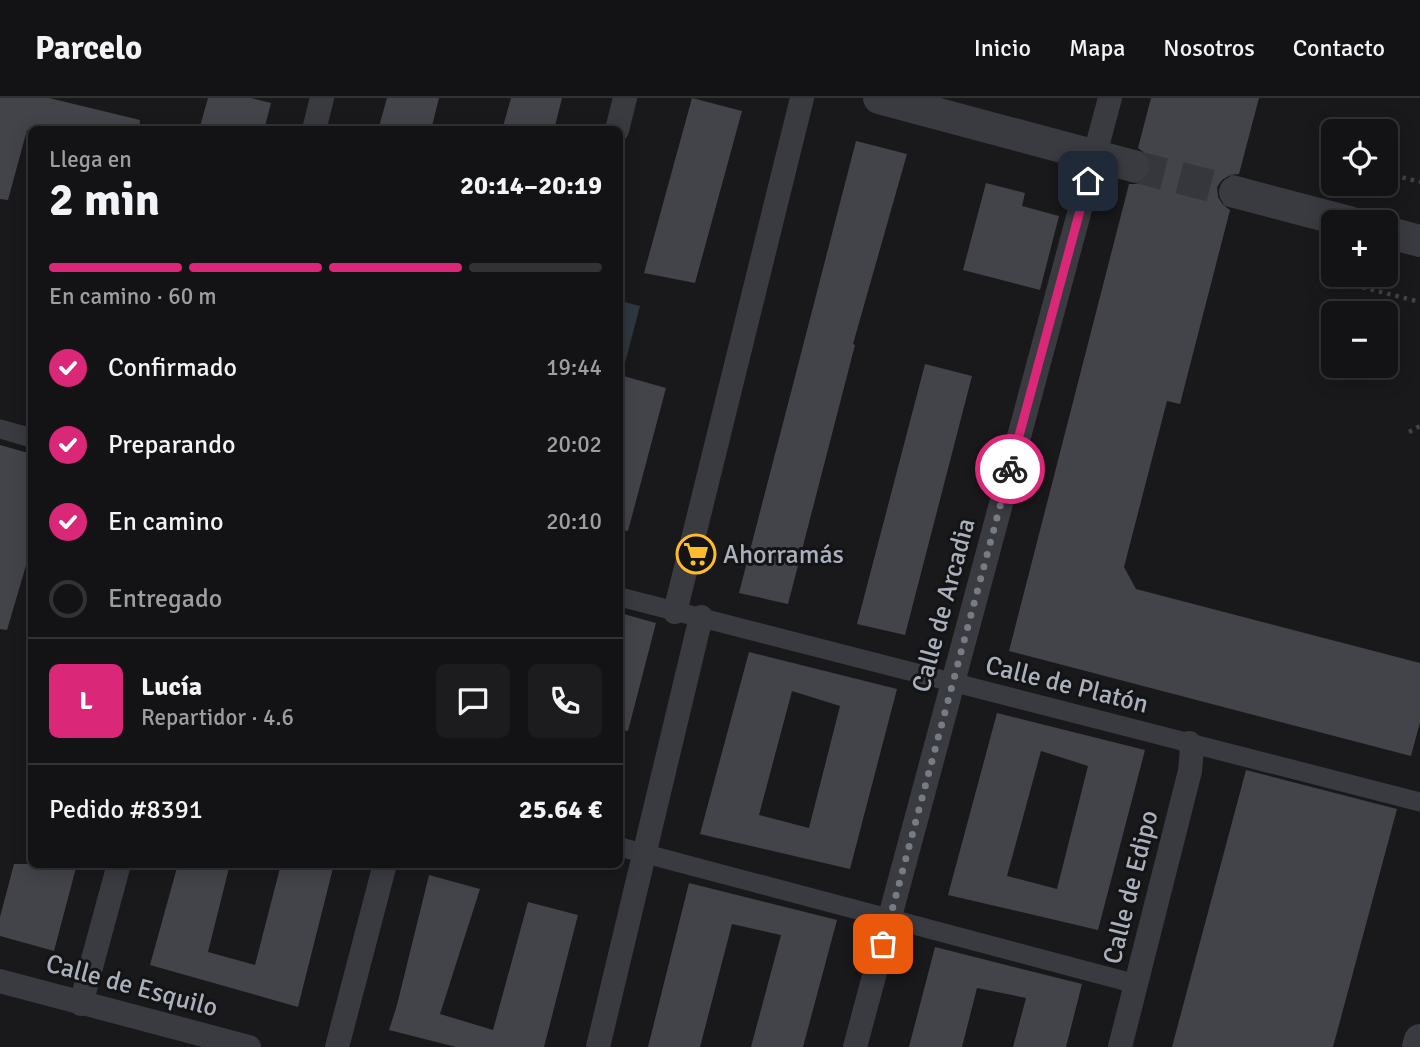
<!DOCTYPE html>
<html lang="es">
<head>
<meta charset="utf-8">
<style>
	body { margin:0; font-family:Signika,sans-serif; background:#1c1c1e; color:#f1f3f6; height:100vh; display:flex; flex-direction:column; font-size:26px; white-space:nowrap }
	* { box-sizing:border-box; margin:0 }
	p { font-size:23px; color:#9d9ea0 }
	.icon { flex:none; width:38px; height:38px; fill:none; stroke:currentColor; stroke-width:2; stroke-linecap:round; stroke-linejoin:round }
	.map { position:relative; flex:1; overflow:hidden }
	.panel { position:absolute; left:28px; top:28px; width:595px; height:742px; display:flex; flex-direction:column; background:#131315; border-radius:10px; box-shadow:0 4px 18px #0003,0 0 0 2px #323234 }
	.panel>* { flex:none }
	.tools { position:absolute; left:1321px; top:21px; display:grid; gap:14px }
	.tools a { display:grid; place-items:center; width:77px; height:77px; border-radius:10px; background:#131315; box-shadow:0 4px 18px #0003,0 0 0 2px #323234; font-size:35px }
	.pin { position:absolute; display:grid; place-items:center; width:60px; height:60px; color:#fff; margin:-30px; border-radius:14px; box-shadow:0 4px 10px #0006 }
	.courier { position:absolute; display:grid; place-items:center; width:70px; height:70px; margin:-35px; border:5px solid #db2777; border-radius:50%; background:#fff; color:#222; box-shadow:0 2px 9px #0007 }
	.summary em { font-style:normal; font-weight:700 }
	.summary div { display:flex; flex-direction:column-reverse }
	.summary { display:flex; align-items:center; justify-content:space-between; height:119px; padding:0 21px }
	h1 { font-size:46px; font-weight:700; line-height:52px }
	.bar { display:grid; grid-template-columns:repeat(4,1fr); gap:10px 7px; align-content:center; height:84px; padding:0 21px }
	.bar i { height:9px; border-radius:5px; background:#323234 }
	.bar .on { background:#db2777 }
	.bar p { grid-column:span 4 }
	.line { display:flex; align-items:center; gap:18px; padding:0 21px; border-top:2px solid #323234 }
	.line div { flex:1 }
	.round { display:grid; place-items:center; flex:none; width:74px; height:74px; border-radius:10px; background:#1c1c1e }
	ol { padding:0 21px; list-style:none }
	li { display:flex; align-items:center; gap:21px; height:77px }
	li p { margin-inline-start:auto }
	li .icon { padding:7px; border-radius:50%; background:#db2777; color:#fff; stroke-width:4 }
	li:last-child { color:#9d9ea0 }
	li i { width:38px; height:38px; border:4px solid #323234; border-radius:50% }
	header { display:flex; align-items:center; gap:42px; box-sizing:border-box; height:98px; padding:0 35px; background:#131315; border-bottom:2px solid #323234 }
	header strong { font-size:33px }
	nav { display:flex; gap:38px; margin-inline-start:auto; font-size:24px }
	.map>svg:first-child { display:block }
</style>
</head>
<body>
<header>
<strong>Parcelo</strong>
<nav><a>Inicio</a><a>Mapa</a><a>Nosotros</a><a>Contacto</a></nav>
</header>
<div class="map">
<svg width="1420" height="949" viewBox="0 0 1420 949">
	<rect width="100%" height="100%" fill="#19191c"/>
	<!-- water -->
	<path fill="#2d3841" d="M620 203 640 208 625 265 620 263Z"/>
	<!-- building -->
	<path fill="#434449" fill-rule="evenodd" d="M0 0H49L140 22 139 32H27L8 102 0 101Z
		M208 0H251L271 5 264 32H199Z
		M387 0H439L431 32H378Z
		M511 0H562L554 32H502Z
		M692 0 742 13 695 185 644 175Z
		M1151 0H1259L1239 76 1230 77 1222 82 1217 89 1218 99 1223 107 1230 112 1180 306 1167 303 1124 469 1136 491 1420 565V624L1411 658 1009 553 1129 86H1137L1145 81 1151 72 1150 63 1146 56 1138 50Z
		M856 43 907 56 853 246 855 247 788 506 739 495Z
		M986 85 1025 95 1022 108 1059 118 1040 192 963 172Z
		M925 266 972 278 905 537 857 526Z
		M620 277 666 290 628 433 620 432Z
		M0 347 32 356V447L7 532 0 531Z
		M620 515 656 525 628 633 620 632Z
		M749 554 897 591 850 771 700 736ZM792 593 840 608 809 730 759 717Z
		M997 615 1145 652 1098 832 948 797ZM1041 653 1088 668 1057 791 1007 778Z
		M1246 672 1397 711 1333 949H1172Z
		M14 766H77L54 853 0 838V819Z
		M178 766H230L208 854 255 867 281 766H334L298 909 150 867Z
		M429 777 480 791 440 916 493 932 528 804 578 817 544 949H456L389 932 397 907Z
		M689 785 837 822 803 949H751L781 837 732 826 700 949H648Z
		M935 849 1082 886 1066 949H1013L1026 900 977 890 962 949H909Z"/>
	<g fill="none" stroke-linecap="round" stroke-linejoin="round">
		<!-- tertiary-tunnel -->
		<path stroke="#36373c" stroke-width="32" stroke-dasharray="32 16" stroke-linecap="butt" d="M1133 68 1235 94"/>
		<!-- path -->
		<path stroke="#3f4248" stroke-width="4.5" stroke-dasharray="3.5 5" stroke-linecap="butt" d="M1386 75 1420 84
			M1346 185 1420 204
			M1409 334 1420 328"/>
		<!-- pedestrian -->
		<path stroke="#393b41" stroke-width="19" d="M0 331 32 340
			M620 499 1420 704
			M620 749 1136 886"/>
		<!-- minor -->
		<path stroke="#393b41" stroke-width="24" d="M314 32 322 0
			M617 32 625 0
			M675 514 802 0
			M0 883 249 949
			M81 906 119 766
			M337 949 385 766
			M598 949 701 519
			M855 949 1110 0
			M1120 949 1190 673 1192 652 1189 645"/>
		<!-- tertiary -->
		<path stroke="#393b41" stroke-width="32" d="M879 0 1133 68
			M1235 94 1349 124
			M1386 134 1420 143
			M1418 949 1420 942"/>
	</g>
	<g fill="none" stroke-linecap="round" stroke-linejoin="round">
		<!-- done -->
		<path stroke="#777b84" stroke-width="7" stroke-dasharray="0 12.6" d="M883 846 1010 371"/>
		<!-- route -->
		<path stroke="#db2777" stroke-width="9" d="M1010 371 1088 83"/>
	</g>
	<!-- icons -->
	<defs>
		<symbol id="supermarket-ring" viewBox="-11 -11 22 22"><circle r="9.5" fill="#141417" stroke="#ffbb2e" stroke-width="1.5"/><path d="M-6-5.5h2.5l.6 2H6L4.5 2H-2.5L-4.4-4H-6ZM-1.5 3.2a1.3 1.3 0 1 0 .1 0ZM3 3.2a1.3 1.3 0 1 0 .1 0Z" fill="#ffbb2e"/></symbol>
	</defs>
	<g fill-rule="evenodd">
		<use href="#supermarket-ring" x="674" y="434" width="44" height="44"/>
	</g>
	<g text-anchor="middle" stroke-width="6" stroke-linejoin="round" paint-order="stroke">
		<!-- poi labels -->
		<g font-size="26" fill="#aab0bc" stroke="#141417" text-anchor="start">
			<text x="723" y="465">Ahorramás</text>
		</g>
		<!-- street labels -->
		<g font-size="26" fill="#aab0bc" stroke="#141417">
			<text transform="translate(943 507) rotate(-75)" y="9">Calle de Arcadia</text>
			<text transform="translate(1067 586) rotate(14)" y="9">Calle de Platón</text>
			<text transform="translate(1130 789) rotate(-76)" y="9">Calle de Edipo</text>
			<text transform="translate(132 887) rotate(15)" y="9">Calle de Esquilo</text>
		</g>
	</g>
</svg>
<div class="tools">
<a><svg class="icon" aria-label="locate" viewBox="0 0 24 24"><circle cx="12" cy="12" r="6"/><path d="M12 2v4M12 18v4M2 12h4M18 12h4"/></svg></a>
<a>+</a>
<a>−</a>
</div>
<div class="pin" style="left:883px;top:846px;background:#ea580c"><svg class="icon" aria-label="bag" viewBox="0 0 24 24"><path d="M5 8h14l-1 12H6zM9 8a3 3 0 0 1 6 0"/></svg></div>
<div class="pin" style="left:1088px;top:83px;background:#1f2937"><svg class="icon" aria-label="home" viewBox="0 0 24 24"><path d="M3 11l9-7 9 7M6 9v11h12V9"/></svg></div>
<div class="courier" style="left:1010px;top:371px"><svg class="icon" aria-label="bike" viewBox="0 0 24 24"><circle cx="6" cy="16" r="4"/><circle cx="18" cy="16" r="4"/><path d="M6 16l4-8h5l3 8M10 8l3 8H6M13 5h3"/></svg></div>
<section class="panel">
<div class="summary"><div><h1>2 min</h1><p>Llega en</p></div><em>20:14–20:19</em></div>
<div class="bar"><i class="on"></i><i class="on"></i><i class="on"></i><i></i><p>En camino · 60 m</p></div>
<ol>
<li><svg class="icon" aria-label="check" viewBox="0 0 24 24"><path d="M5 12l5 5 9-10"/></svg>Confirmado<p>19:44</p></li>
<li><svg class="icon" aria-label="check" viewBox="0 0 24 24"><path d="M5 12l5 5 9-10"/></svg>Preparando<p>20:02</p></li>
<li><svg class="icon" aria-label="check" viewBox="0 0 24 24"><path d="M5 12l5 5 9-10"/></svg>En camino<p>20:10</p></li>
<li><i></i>Entregado</li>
</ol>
<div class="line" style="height:126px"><b class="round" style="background:#db2777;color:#fff">L</b><div><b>Lucía</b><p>Repartidor · 4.6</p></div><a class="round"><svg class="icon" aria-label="chat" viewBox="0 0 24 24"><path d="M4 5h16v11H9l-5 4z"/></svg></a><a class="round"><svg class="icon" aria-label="phone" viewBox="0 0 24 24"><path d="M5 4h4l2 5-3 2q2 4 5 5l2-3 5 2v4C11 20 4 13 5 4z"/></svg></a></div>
<div class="line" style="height:91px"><div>Pedido #8391</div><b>25.64 €</b></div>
</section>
</div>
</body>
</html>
